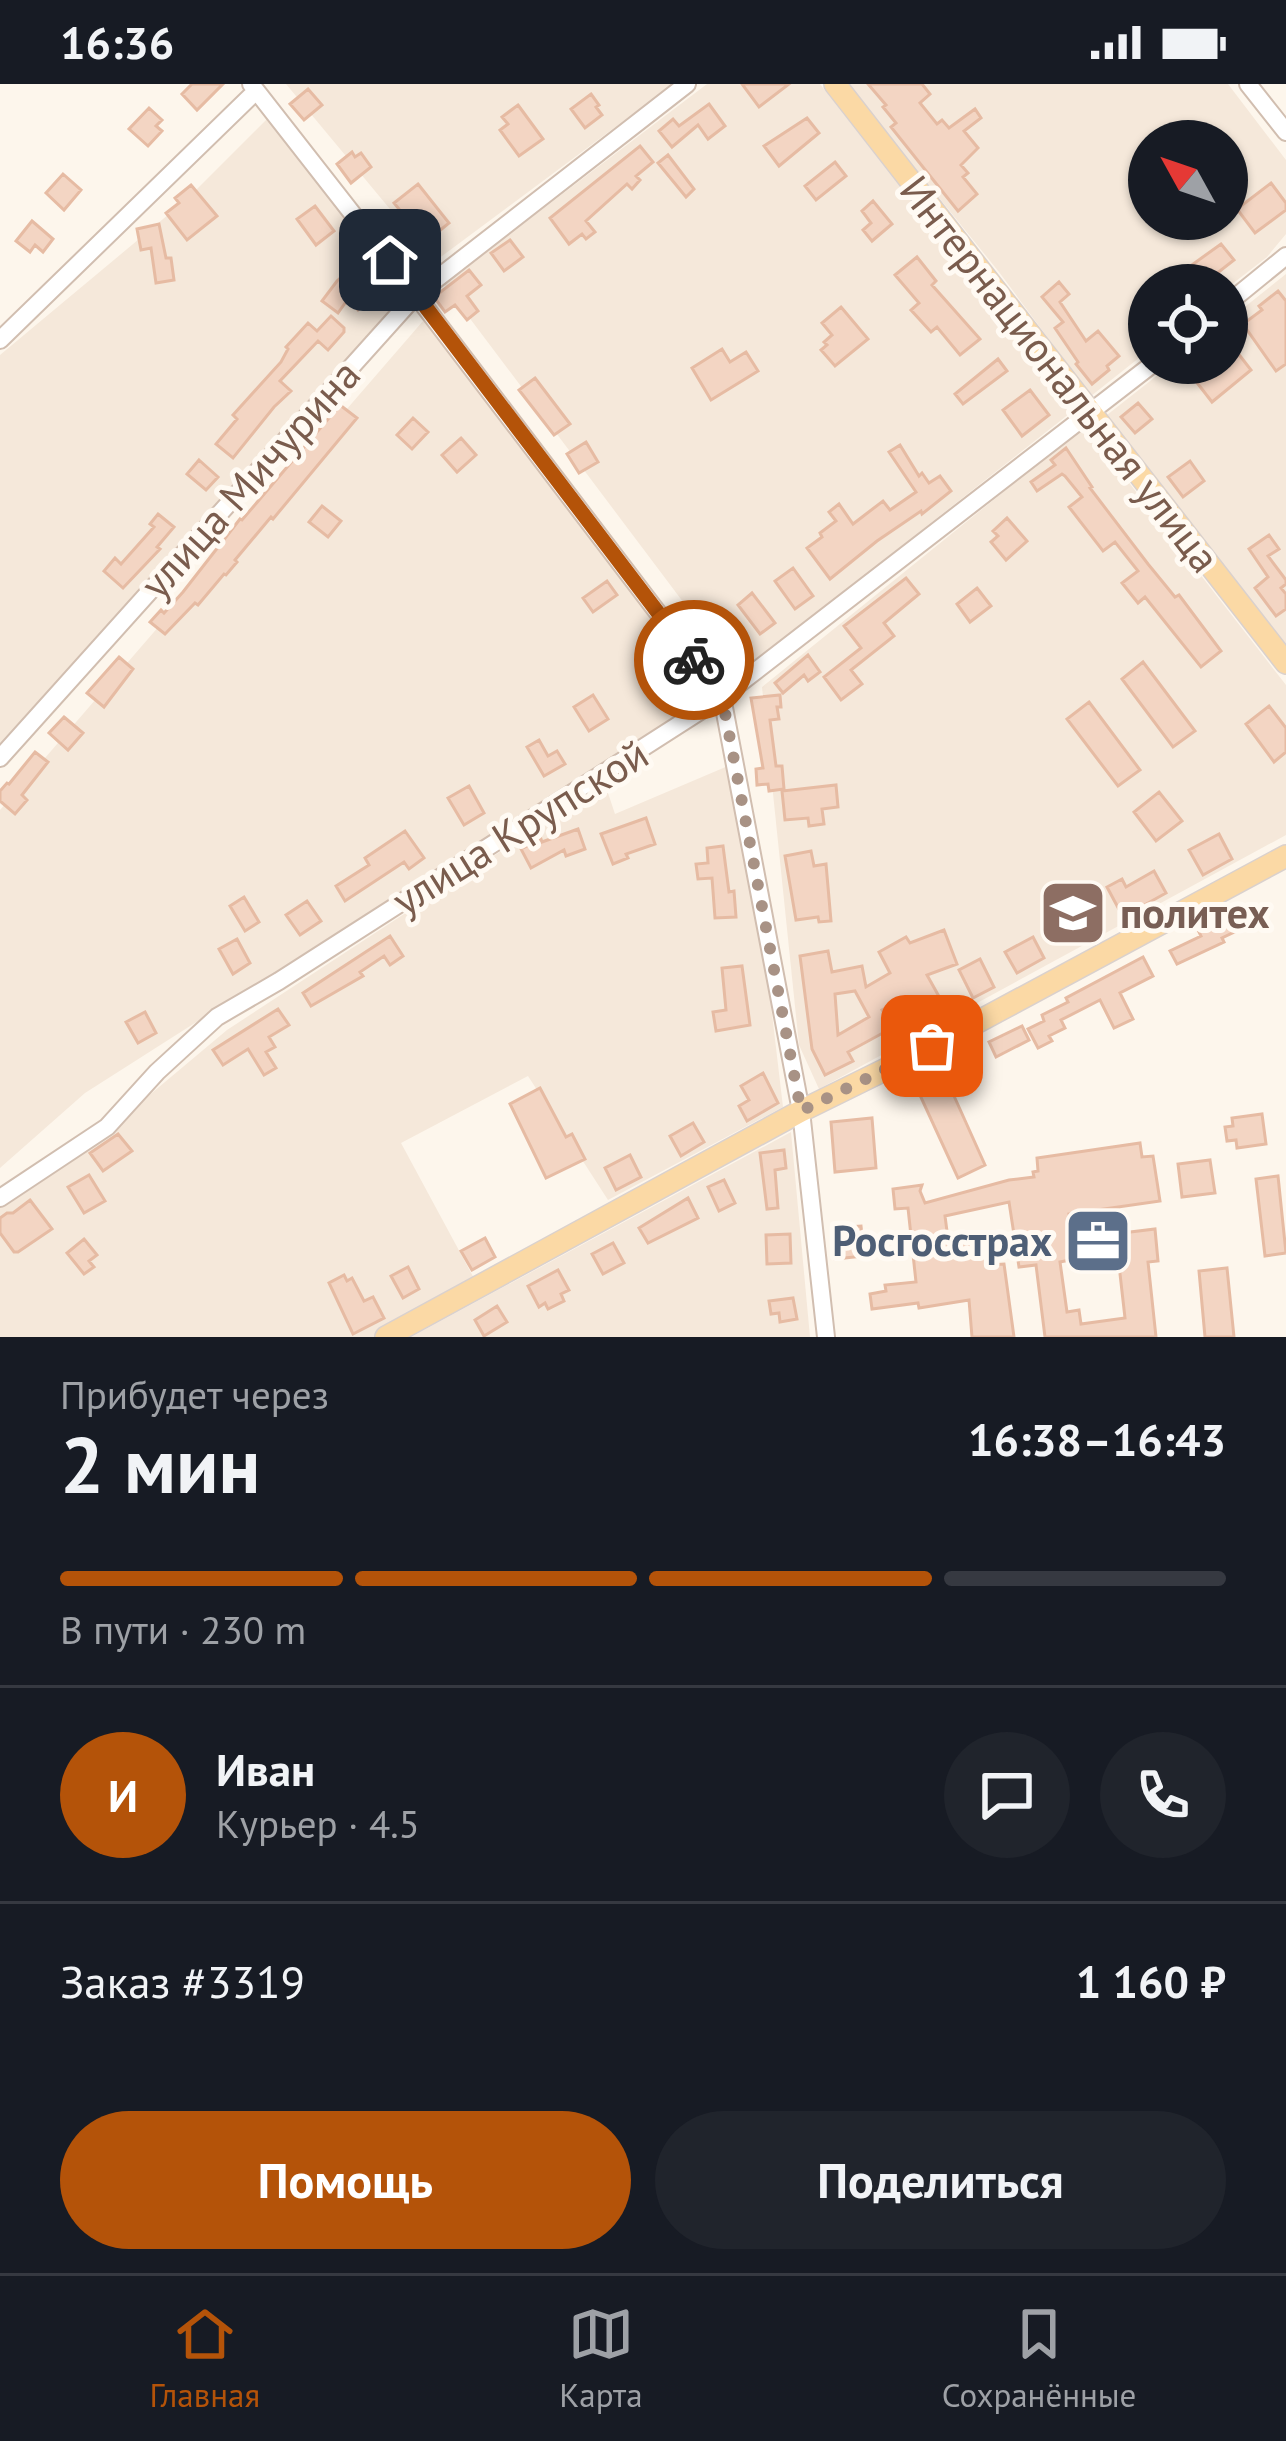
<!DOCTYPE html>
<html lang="ru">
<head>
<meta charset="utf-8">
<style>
	body { margin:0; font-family:"PT Sans",sans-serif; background:#20242c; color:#f1f3f6; height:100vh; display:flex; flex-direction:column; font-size:45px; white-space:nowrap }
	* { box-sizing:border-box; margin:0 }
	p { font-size:39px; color:#9ea1a6 }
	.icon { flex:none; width:66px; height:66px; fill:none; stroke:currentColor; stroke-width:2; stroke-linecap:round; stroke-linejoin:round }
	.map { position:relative; height:1253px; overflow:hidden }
	.side { display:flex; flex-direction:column; background:#171b24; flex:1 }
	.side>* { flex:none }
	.needle { width:78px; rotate:310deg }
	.tools { position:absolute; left:1128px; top:36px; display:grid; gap:24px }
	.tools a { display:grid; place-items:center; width:120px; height:120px; border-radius:50%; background:#171b24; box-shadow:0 3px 9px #0004; font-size:60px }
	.pin { position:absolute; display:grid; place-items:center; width:102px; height:102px; color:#fff; margin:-51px; border-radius:24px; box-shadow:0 6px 18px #0006 }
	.courier { position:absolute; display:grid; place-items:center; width:120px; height:120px; margin:-60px; border:9px solid #b45309; border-radius:50%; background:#fff; color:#222; box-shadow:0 3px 15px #0007 }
	.headline em { font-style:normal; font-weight:600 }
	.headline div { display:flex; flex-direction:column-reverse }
	.headline { display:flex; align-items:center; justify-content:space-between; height:204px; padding:0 60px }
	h1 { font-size:78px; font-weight:600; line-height:90px }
	.bar { display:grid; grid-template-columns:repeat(4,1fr); gap:18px 12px; align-content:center; height:144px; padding:0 60px }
	.bar i { height:15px; border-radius:9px; background:#363941 }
	.bar .on { background:#b45309 }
	.bar p { grid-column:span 4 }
	.line { display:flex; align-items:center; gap:30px; padding:0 60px; border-top:3px solid #363941 }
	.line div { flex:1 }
	.round { display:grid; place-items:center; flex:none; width:126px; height:126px; border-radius:63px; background:#20242c }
	.action { display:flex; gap:24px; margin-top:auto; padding:24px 60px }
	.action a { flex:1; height:138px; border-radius:72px; background:#b45309; color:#fff; font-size:48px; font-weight:600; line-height:138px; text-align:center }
	.action a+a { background:#20242c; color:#f1f3f6 }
	.status { display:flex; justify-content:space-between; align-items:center; height:84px; padding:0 60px; background:#171b24; direction:ltr }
	.status svg { height:33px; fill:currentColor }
	.dock { display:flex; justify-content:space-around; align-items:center; height:168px; border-top:3px solid #363941; background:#171b24; font-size:33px; color:#9ea1a6 }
	.dock a { display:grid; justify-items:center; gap:6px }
	.dock .on { color:#b45309 }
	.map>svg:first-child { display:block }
</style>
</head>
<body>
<div class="status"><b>16:36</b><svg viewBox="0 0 49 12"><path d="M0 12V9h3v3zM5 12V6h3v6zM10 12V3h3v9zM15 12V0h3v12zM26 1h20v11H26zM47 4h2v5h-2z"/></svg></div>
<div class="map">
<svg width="1286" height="1253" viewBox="0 0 1286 1253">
	<rect width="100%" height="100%" fill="#fdf6ec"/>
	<!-- residential -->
	<path fill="#f5e8da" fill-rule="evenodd" d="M286 0H673L434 178Z
		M707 0H820L1074 326 738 591 444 200Z
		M847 0H1228L1286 76V150L1267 173 1227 204V201H1149V266L1091 312 999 188ZM1149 57H1227V135H1149Z
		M268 34 416 199 0 665V271L187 115Z
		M1286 190V566L1107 331 1173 279H1227V237Z
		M423 237 727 600 85 1009 0 1084V726Z
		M1085 342 1286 601V751L819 1005 799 961 762 603Z
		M742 676 783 1023 608 1116 528 992 401 1059 476 1198 374 1253H0V1120L97 1055 227 946 482 779 606 703 615 730Z
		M791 1048 810 1253H411Z"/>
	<!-- building -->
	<path fill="#f3d5c3" stroke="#e6bba3" stroke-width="3" fill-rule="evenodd" d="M192 0H223L197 26 182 10Z
		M742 0H789L759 23Z
		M868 0H922L930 10 920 19 937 40 942 36 949 44 975 25 981 34 964 47 978 64 961 81 968 89 963 93 977 110 958 127 891 43 896 39 883 23 886 21Z
		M308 5 322 21 304 36 290 20Z
		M591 10 599 21 596 23 602 31 585 44 571 25Z
		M709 20 725 42 708 55 698 41 672 63 659 47 673 35 679 42Z
		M518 21 543 55 519 72 500 46 508 40 502 33Z
		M149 24 162 36 156 42 162 47 148 62 129 45Z
		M807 34 819 49 779 82 764 62Z
		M640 62 653 78 636 92 640 96 632 105 627 100 586 137 595 148 586 155 582 150 569 160 550 134Z
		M352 68 355 73 361 69 371 83 351 99 337 80Z
		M668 71 694 105 686 113 658 79Z
		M835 78 846 92 816 116 805 102Z
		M63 90 81 106 64 126 46 109Z
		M1271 99 1286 119V126L1255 149 1237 125Z
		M418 100 449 139 426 158 394 119Z
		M191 101 217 132 187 156 166 129 179 119 175 114Z
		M873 117 892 140 872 157 863 146 871 139 862 127Z
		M315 122 334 147 316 161 297 135Z
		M32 137 53 155 43 168 35 161 30 168 16 157Z
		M159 140 166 174H171L174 196 156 199 151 164 141 166 137 145Z
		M510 156 523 173 504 187 491 169Z
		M1221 160 1234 176 1202 201H1164Z
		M917 173 936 197 932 201 980 255 960 271 937 243 931 248 911 226 919 219 895 191Z
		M355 181 378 209 358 226 348 215 338 229 322 217 337 197Z
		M469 186 481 201 467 212 478 227 467 236 455 221 445 228 434 213Z
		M1059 198 1069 210 1060 218 1086 257 1098 247 1119 272 1107 282 1109 286 1092 300 1076 280 1078 278 1055 244 1063 238 1042 213Z
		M1278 207 1286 217V280L1276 287 1243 240 1262 226 1259 222Z
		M841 223 868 255 835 282 821 266 827 261 824 258 832 251 822 239Z
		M331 232 344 244V248L328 266 318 257 280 297 291 307 274 323 233 374 216 360 237 335 233 331 281 278 288 265 286 263 308 239 317 247Z
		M1227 255 1251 286 1212 318 1191 291 1207 279H1227Z
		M722 265 730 278 746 268 758 287 711 316 692 284Z
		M998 275 1007 287 963 320 955 310Z
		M535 294 570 340 554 351 519 306Z
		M1030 306 1049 331 1022 352 1003 326Z
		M1138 319 1152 335 1135 349 1121 333Z
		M340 321 357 334 273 435 271 433 235 476 237 478 226 491 224 490 198 521 195 519 165 550 150 538 161 526 164 529 183 508 240 435 242 436Z
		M413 334 428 348 412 365 397 351Z
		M461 354 476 371 457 388 442 371Z
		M586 358 598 378 579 389 567 370Z
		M900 361 919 392 922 389 929 399 940 392 951 407 922 430 921 427 877 457 830 495 807 464 822 453 820 449 836 437 829 428 839 420 853 440 883 417 890 426 916 408 889 368Z
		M1066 364 1092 403 1090 404 1148 480 1175 513 1179 511 1221 567 1201 583 1145 513 1138 519 1122 499 1138 487 1115 458 1103 467 1069 423 1082 413 1065 392 1062 390 1037 407 1031 398 1055 381 1051 376Z
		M199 376 218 393 206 406 187 390Z
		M1190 377 1204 397 1183 413 1168 393Z
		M322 422 341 437 328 453 309 438Z
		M158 430 174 443 157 463 160 465 123 504 104 487 115 474 121 480 154 443 150 440Z
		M1007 434 1027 457 1006 476 991 458 998 452 993 447Z
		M1269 451 1279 465 1268 472 1286 496V500L1281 504 1286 510V525L1276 532 1255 504 1268 493 1249 465Z
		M793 484 813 512 795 525 775 497Z
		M906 494 919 510 884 539 894 552 851 586 862 600 841 616 824 593 861 564 844 542Z
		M607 497 617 511 593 528 583 514Z
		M977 504 991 522 970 538 957 520Z
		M752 509 775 539 760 550 738 521Z
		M717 538 736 563 717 577 698 552Z
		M808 571 820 588 808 597 804 591 783 609 775 599Z
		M119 573 133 585 104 623 87 609Z
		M667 575 688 605 666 621 651 599 660 592 655 584Z
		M1143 578 1195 647 1173 663 1122 595Z
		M593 611 608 635 589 647 574 623Z
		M780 611 781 623H777L779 635 770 636 776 682H782L784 705 769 707 768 700 757 701 756 685 763 684 751 614Z
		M1089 618 1140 686 1118 702 1067 635Z
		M1269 622 1286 644V668L1274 678 1246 640Z
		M64 633 83 649 68 666 49 649Z
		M539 656 548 672 557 667 565 680 544 692 527 663Z
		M35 668 48 678 22 711 27 716 15 730 0 717V707L7 699 9 700Z
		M836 701 838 723 822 725 824 740 809 742 808 734 785 736 782 707Z
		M469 702 484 729 464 741 448 714Z
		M1159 708 1182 737 1156 757 1134 728Z
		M646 734 655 760 626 770 628 774 613 780 601 750Z
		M578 745 585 765 566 772 564 766 531 784 521 765 541 755 542 758Z
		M405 747 424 774 409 785 404 778 345 817 336 802 369 781 365 774Z
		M1219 750 1232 775 1203 791 1189 766Z
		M723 762 729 808 734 807 736 833 715 834 712 794 698 795 696 780 708 779 707 764Z
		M811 767 814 782 826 780 831 837 819 838 818 833 796 836 785 772Z
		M1154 787 1166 809 1123 833 1107 803 1122 795 1126 803Z
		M1066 811 1071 822 1089 814 1100 837 1062 856 1045 822Z
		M244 813 259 838 245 847 230 822Z
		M307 817 321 837 300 851 286 831Z
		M1242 823 1251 840 1222 854 1224 858 1177 880 1170 867 1201 852 1198 846Z
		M944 846 957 880 927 891 946 925 918 941 904 915 882 926 892 944 848 968 853 977 825 991 812 965 800 872 828 867 832 888 862 882 866 903 890 889 879 868 906 853 910 859ZM855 907 869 933 838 951 835 910Z
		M390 852 403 872 390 881 384 872 360 888 363 892 311 922 303 909Z
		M1033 853 1044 874 1017 889 1005 868Z
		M237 855 250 879 233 890 219 865Z
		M1143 873 1153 892 1120 909 1133 935 1114 944 1100 916 1061 936 1065 944 1049 952 1052 957 1038 964 1028 945 1044 937 1042 931 1068 918 1066 914Z
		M980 875 994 903 973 914 959 886Z
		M742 882 750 941 716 947 713 928 726 926 722 884Z
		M278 925 289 941 269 953 275 963 266 968 276 984 264 991 248 965 223 981 213 966Z
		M145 928 156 949 138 959 126 938Z
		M1022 942 1029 956 996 973 989 958Z
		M941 983 985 1081 958 1094 913 996Z
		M763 989 778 1019 747 1037 739 1022 749 1016 741 1002Z
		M540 1004 566 1053 572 1050 585 1075 546 1094 510 1020Z
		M1262 1030 1266 1060 1237 1064 1236 1056 1227 1057 1225 1043 1233 1042 1232 1034Z
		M872 1034 876 1084 835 1088 831 1038Z
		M693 1039 704 1058 681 1072 670 1052Z
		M118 1050 132 1067 103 1087 90 1069Z
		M1140 1059 1142 1073 1153 1072 1160 1117 1069 1130 1073 1155 1155 1145 1158 1177 1148 1178 1156 1253H1045L1036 1181 1019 1183 1009 1118 945 1132 948 1155 984 1150 989 1181 1004 1180 1014 1253H972L969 1216 919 1224 918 1219 872 1225 870 1210 886 1207 885 1201 916 1198 908 1124 895 1125 893 1105 922 1101 920 1107 925 1119 1009 1096 1034 1093 1033 1088 1038 1087 1037 1074ZM1094 1171 1095 1184 1119 1181 1125 1234 1081 1240 1079 1226 1067 1228 1060 1178Z
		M784 1066 786 1084 775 1086 778 1124 767 1125 760 1069Z
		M630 1071 641 1093 616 1106 605 1084Z
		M1210 1076 1215 1109 1182 1113 1178 1080Z
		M89 1091 105 1117 84 1129 68 1103Z
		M1278 1092 1286 1169 1265 1172 1256 1095Z
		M724 1096 735 1119 719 1127 708 1103Z
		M688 1114 698 1134 648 1159 639 1144Z
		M30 1116 52 1145 18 1168H14L0 1149V1134L7 1129H13Z
		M861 1142 864 1172 835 1175 832 1144Z
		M790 1150 791 1179 767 1180 766 1151Z
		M485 1154 495 1173 472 1186 461 1167Z
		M84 1155 97 1171 89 1177 94 1183 84 1190 67 1169Z
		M613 1159 624 1179 603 1190 592 1170Z
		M408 1183 419 1205 403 1214 391 1192Z
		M1227 1184 1234 1253H1205L1199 1187Z
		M558 1186 569 1206 561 1210 564 1217 548 1225 545 1219 539 1223 528 1202Z
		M344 1191 347 1197 352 1194 364 1217 373 1213 384 1234 353 1250 329 1199Z
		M793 1214 797 1235 780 1238 779 1229 771 1230 769 1217Z
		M497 1222 507 1238 484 1252 475 1236Z"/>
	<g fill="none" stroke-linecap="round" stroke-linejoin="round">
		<defs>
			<path id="minor" d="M251 0 416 211 722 613 801 1027 826 1253
				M1248 0 1286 48
				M1227 220 1286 172
				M0 256 256 7
				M0 674 416 211 687 0
				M0 1114 107 1043 157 988 217 933 279 897 722 613 1154 279"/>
			<path id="major" d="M835 0C984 194 1137 385 1286 579
				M386 1253 801 1027 933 962 1286 772"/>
		</defs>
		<!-- minor casing -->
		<use href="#minor" stroke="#d1beb0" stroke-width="20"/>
		<!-- major casing -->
		<use href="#major" stroke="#dad1cd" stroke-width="24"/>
		<!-- minor -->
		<use href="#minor" stroke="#fff" stroke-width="16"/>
		<!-- major -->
		<use href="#major" stroke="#fbd9a5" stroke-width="21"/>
	</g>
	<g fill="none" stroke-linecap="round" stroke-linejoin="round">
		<!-- done -->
		<path stroke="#a89285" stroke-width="12" stroke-dasharray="0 21.6" d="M694 576 722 613 801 1027 932 962"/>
		<!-- route -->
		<path stroke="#b45309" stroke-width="15" d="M390 176 694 576"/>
	</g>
	<!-- icons -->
	<defs>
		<symbol id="university-square" viewBox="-11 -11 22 22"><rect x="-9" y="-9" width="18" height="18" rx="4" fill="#8d6e63" stroke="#fffaf3"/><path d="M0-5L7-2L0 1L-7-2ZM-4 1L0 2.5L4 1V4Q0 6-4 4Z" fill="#fff"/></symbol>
		<symbol id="office-square" viewBox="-11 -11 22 22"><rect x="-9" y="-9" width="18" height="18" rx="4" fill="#5c6f8a" stroke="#fffaf3"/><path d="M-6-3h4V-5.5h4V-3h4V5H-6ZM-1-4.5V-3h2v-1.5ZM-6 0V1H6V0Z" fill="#fff"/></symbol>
	</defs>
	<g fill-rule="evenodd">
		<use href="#university-square" x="1035" y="791" width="76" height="76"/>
		<use href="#office-square" x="1060" y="1119" width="76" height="76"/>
	</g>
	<g text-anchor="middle" stroke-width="10" stroke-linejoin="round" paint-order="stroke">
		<!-- street labels -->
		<g font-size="42" fill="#7a5c4d" stroke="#fffaf3">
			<text transform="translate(1060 290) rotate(52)" y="15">Интернациональная улица</text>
			<text transform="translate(250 395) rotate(-48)" y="15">улица Мичурина</text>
			<text transform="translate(520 743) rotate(-32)" y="15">улица Крупской</text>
		</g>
		<!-- education labels -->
		<g font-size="42" font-weight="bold" fill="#785e54" stroke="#fffaf3" text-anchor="start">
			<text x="1120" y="844">политех</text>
		</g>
		<!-- service labels -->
		<g font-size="42" font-weight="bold" fill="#4e5e75" stroke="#fffaf3" text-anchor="end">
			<text x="1052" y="1172">Росгосстрах</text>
		</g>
	</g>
</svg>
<div class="tools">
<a><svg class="needle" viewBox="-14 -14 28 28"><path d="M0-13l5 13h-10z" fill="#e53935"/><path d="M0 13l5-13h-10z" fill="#9ea1a6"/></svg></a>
<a><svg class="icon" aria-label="locate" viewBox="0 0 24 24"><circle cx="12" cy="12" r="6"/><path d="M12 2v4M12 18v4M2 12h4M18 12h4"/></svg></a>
</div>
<div class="pin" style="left:932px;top:962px;background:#ea580c"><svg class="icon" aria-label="bag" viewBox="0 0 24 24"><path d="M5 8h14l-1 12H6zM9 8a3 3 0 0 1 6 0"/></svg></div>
<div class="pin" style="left:390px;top:176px;background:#1f2937"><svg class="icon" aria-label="home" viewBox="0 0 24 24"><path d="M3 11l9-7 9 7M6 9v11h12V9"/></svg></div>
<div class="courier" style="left:694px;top:576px"><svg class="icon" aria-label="bike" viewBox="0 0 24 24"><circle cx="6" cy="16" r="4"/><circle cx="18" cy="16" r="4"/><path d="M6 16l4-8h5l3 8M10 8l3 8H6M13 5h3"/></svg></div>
</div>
<section class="side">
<div class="headline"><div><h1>2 мин</h1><p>Прибудет через</p></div><em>16:38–16:43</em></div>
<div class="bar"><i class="on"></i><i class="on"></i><i class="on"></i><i></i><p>В пути · 230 m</p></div>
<div class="line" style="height:216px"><b class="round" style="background:#b45309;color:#fff">И</b><div><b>Иван</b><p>Курьер · 4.5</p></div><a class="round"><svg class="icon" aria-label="chat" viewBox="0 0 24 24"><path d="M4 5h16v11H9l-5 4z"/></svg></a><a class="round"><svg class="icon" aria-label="phone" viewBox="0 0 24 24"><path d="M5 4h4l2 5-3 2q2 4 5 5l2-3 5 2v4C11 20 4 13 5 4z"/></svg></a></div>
<div class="line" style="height:156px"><div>Заказ #3319</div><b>1 160 ₽</b></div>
<div class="action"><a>Помощь</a><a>Поделиться</a></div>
</section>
<nav class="dock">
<a class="on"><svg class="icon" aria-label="home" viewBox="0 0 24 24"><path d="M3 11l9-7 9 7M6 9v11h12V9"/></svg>Главная</a>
<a><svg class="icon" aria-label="map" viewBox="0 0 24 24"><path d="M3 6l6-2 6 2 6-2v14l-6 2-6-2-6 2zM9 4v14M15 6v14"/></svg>Карта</a>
<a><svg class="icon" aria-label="saved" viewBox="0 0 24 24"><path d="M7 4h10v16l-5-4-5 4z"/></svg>Сохранённые</a>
</nav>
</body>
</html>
